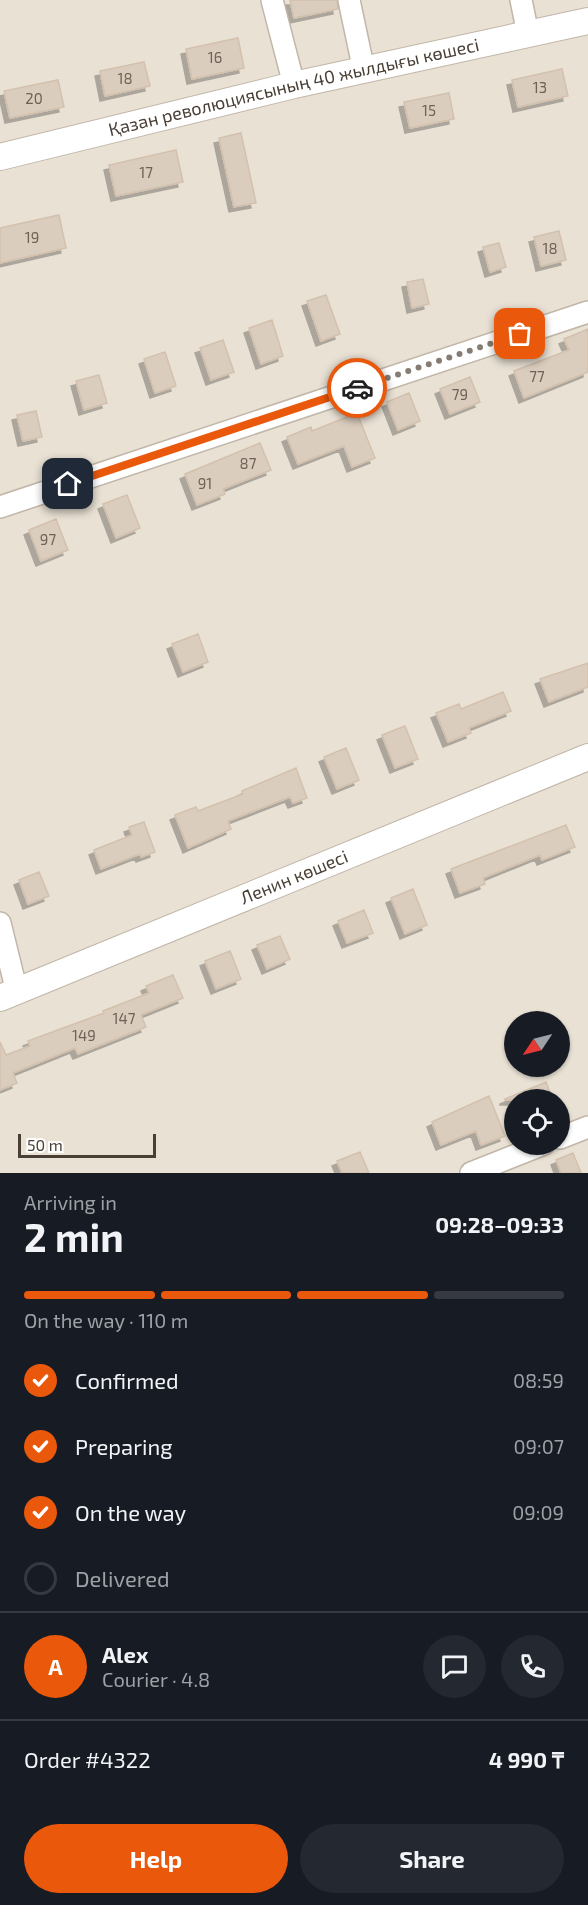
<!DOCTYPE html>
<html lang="en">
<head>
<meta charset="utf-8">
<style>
	body { margin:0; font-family:"Exo 2",sans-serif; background:#242831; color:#f1f3f6; height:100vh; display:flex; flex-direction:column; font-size:22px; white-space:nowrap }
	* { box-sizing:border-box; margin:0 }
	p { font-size:20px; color:#9ea1a6 }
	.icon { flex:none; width:33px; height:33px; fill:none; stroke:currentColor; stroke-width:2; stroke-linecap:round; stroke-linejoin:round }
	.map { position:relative; height:1173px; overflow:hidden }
	.side { display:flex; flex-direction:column; background:#171b24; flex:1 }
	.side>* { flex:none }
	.needle { width:39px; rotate:235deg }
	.tools { position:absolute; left:504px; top:1011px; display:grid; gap:12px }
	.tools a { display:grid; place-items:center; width:66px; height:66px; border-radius:50%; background:#171b24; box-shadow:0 2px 4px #0004; font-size:30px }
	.scale { position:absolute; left:18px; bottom:15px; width:138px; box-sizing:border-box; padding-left:6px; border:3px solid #493f35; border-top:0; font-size:16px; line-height:21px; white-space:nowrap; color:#493f35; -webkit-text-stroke:4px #fff; paint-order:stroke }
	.pin { position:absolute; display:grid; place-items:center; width:51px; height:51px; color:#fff; margin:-26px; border-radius:12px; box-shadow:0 3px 9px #0006 }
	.courier { position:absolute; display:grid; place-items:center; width:60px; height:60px; margin:-30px; border:4px solid #ea580c; border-radius:50%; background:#fff; color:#222; box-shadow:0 2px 8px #0007 }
	.head em { font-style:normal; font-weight:700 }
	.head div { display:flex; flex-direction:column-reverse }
	.head { display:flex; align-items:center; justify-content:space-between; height:102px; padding:0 24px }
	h1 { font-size:39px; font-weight:700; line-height:45px }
	.bar { display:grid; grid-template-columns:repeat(4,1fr); gap:9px 6px; align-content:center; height:72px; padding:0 24px }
	.bar i { height:8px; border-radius:4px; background:#363941 }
	.bar .selected { background:#ea580c }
	.bar p { grid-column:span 4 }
	.line { display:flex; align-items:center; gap:15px; padding:0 24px; border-top:2px solid #363941 }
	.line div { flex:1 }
	.round { display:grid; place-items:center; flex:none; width:63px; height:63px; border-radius:32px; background:#242831 }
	ol { padding:0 24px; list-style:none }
	li { display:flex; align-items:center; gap:18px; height:66px }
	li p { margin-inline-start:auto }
	li .icon { padding:6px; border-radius:50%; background:#ea580c; color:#fff; stroke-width:4 }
	li:last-child { color:#9ea1a6 }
	li i { width:33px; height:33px; border:3px solid #363941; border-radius:50% }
	.button { display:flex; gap:12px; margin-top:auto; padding:12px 24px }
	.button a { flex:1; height:69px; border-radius:36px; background:#ea580c; color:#fff; font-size:24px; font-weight:700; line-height:69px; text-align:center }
	.button a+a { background:#242831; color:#f1f3f6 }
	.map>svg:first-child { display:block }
</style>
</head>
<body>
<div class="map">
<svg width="588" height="1173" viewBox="0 0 588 1173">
	<defs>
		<filter id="shadow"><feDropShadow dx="-5" dy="5" stdDeviation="0" flood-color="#0004"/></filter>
	</defs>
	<rect width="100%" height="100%" fill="#f5efe7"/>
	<!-- residential -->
	<path fill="#e9e1d4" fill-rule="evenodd" d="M0 0H588V1173H0ZM514 1022H560V1066H514ZM514 1100H560V1144H514Z"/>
	<!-- building -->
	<path fill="#dbcdbe" stroke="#d3c1ad" stroke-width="1.5" filter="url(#shadow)" d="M290 0H337L338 9 294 18Z
		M238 38 244 68 192 79 186 49Z
		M144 62 150 86 105 96 100 71Z
		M562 69 568 96 518 107 512 80Z
		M58 80 64 107 10 118 4 91Z
		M449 93 454 119 410 128 404 102Z
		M241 133 256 203 234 207 219 138Z
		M176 150 183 182 116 196 109 165Z
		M59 215 66 248 0 263V228Z
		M559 231 566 260 541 266 534 237Z
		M499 243 506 267 490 272 483 247Z
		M423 279 429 304 412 308 407 282Z
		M326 295 340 334 321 341 307 301Z
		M272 320 283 356 261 364 249 328Z
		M588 329V372L524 398 514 371 569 350 564 339Z
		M223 340 234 372 211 380 200 348Z
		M165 352 176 386 155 393 144 359Z
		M99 375 107 403 84 410 76 381Z
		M470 377 480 402 450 414 440 389Z
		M409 393 420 421 398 430 387 402Z
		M36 411 42 437 23 441 17 415Z
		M357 413 375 458 352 467 344 446 298 464 287 437 311 427 312 431Z
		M260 443 271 470 223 489 225 494 197 505 185 474Z
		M127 495 140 528 116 538 103 504Z
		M56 519 68 550 41 561 29 530Z
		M198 634 208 662 183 672 172 644Z
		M588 663V687L549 702 540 679Z
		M503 692 511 711 469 728 471 733 448 742 436 713 459 704 461 709Z
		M405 726 418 759 395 768 382 735Z
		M346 748 359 780 337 789 324 757Z
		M296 768 307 798 293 803 290 797 228 821 231 829 188 848 175 815 196 807 198 811 243 794 242 791Z
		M144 822 155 852 141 857 140 854 101 869 94 850 132 835 129 827Z
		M566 825 575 847 542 860 540 855 483 878 485 884 460 893 451 869Z
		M39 872 49 896 28 904 19 880Z
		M413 889 427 925 405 934 391 898Z
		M364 910 373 933 347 943 338 921Z
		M280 936 290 959 267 969 257 945Z
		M230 951 241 979 216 989 205 961Z
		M173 975 183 998 141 1015 146 1027 78 1054 75 1048 13 1073 17 1083 0 1090V1042L6 1055 30 1046 28 1041 104 1013 103 1011 149 993 146 986Z
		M546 1082 553 1100H505V1099Z
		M489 1096 505 1136 481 1145 476 1131 441 1145 432 1122Z
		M360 1152 369 1173H342L337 1161Z
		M573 1153 581 1173H561L556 1160Z"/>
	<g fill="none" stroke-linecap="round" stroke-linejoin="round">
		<defs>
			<path id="minor" d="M272 0 294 85
				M349 0 364 71
				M521 0 528 34
				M0 507 588 312
				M0 923 17 992
				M560 1138 588 1127
				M471 1173 544 1144"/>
			<g id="tertiary">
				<path id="s1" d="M0 157 294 85 588 21"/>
				<path id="s2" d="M0 998 588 757"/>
			</g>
		</defs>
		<!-- minor casing -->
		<use href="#minor" stroke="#c1b6a8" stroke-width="24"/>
		<!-- tertiary casing -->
		<use href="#tertiary" stroke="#c1b6a8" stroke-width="28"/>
		<!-- minor -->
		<use href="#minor" stroke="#fff" stroke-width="21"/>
		<!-- tertiary -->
		<use href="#tertiary" stroke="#fff" stroke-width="26"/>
	</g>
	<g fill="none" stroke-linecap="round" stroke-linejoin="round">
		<!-- done -->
		<path stroke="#857d73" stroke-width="6" stroke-dasharray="0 10.8" d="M357 388 520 334"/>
		<!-- route -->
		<path stroke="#ea580c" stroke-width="8" d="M68 484 357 388"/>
	</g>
	<g text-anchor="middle" stroke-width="5" stroke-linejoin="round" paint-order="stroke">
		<!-- number labels -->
		<g font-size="15" fill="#6e6257">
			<text x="215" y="63">16</text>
			<text x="125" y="84">18</text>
			<text x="540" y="93">13</text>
			<text x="34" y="104">20</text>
			<text x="429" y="116">15</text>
			<text x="146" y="178">17</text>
			<text x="32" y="243">19</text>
			<text x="550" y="254">18</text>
			<text x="537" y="382">77</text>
			<text x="460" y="400">79</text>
			<text x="248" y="469">87</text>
			<text x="205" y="489">91</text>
			<text x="48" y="545">97</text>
			<text x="124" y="1024">147</text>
			<text x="84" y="1041">149</text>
		</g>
		<!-- street labels -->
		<g font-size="18" fill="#493f35" stroke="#fff">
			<text dy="6" stroke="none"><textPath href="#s1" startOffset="302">Қазан революциясының 40 жылдығы көшесі</textPath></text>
			<text dy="6" stroke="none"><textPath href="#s2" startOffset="318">Ленин көшесі</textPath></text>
		</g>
	</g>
</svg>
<div class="tools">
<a><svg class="needle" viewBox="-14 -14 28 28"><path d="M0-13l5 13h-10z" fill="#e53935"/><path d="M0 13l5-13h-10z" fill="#9ea1a6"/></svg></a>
<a><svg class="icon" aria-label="locate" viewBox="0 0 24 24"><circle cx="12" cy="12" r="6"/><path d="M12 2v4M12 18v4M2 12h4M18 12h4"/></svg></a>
</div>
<div class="scale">50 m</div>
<div class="pin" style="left:520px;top:334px;background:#ea580c"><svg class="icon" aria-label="bag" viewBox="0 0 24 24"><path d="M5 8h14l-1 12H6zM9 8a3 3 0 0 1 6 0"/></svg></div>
<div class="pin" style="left:68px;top:484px;background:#1f2937"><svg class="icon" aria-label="home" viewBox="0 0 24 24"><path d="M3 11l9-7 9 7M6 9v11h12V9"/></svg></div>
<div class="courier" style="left:357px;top:388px"><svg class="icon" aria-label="car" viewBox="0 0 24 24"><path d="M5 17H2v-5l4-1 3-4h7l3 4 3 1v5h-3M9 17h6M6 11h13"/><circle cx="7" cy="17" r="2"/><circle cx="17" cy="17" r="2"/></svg></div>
</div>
<section class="side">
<div class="head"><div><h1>2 min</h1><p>Arriving in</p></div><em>09:28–09:33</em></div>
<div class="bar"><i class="selected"></i><i class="selected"></i><i class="selected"></i><i></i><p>On the way · 110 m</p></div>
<ol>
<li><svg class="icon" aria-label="check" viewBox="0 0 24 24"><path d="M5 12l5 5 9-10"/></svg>Confirmed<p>08:59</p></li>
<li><svg class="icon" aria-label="check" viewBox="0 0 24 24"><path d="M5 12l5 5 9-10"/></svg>Preparing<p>09:07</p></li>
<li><svg class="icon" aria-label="check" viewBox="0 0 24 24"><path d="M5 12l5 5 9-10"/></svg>On the way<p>09:09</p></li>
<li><i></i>Delivered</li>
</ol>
<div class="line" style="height:108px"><b class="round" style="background:#ea580c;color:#fff">A</b><div><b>Alex</b><p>Courier · 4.8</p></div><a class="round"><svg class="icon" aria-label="chat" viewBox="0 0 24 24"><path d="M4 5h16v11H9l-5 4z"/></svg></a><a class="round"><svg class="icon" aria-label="phone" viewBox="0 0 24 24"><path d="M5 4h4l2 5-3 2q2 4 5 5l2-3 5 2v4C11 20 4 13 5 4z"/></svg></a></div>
<div class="line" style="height:78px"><div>Order #4322</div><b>4 990 ₸</b></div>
<div class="button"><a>Help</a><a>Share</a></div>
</section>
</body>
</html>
